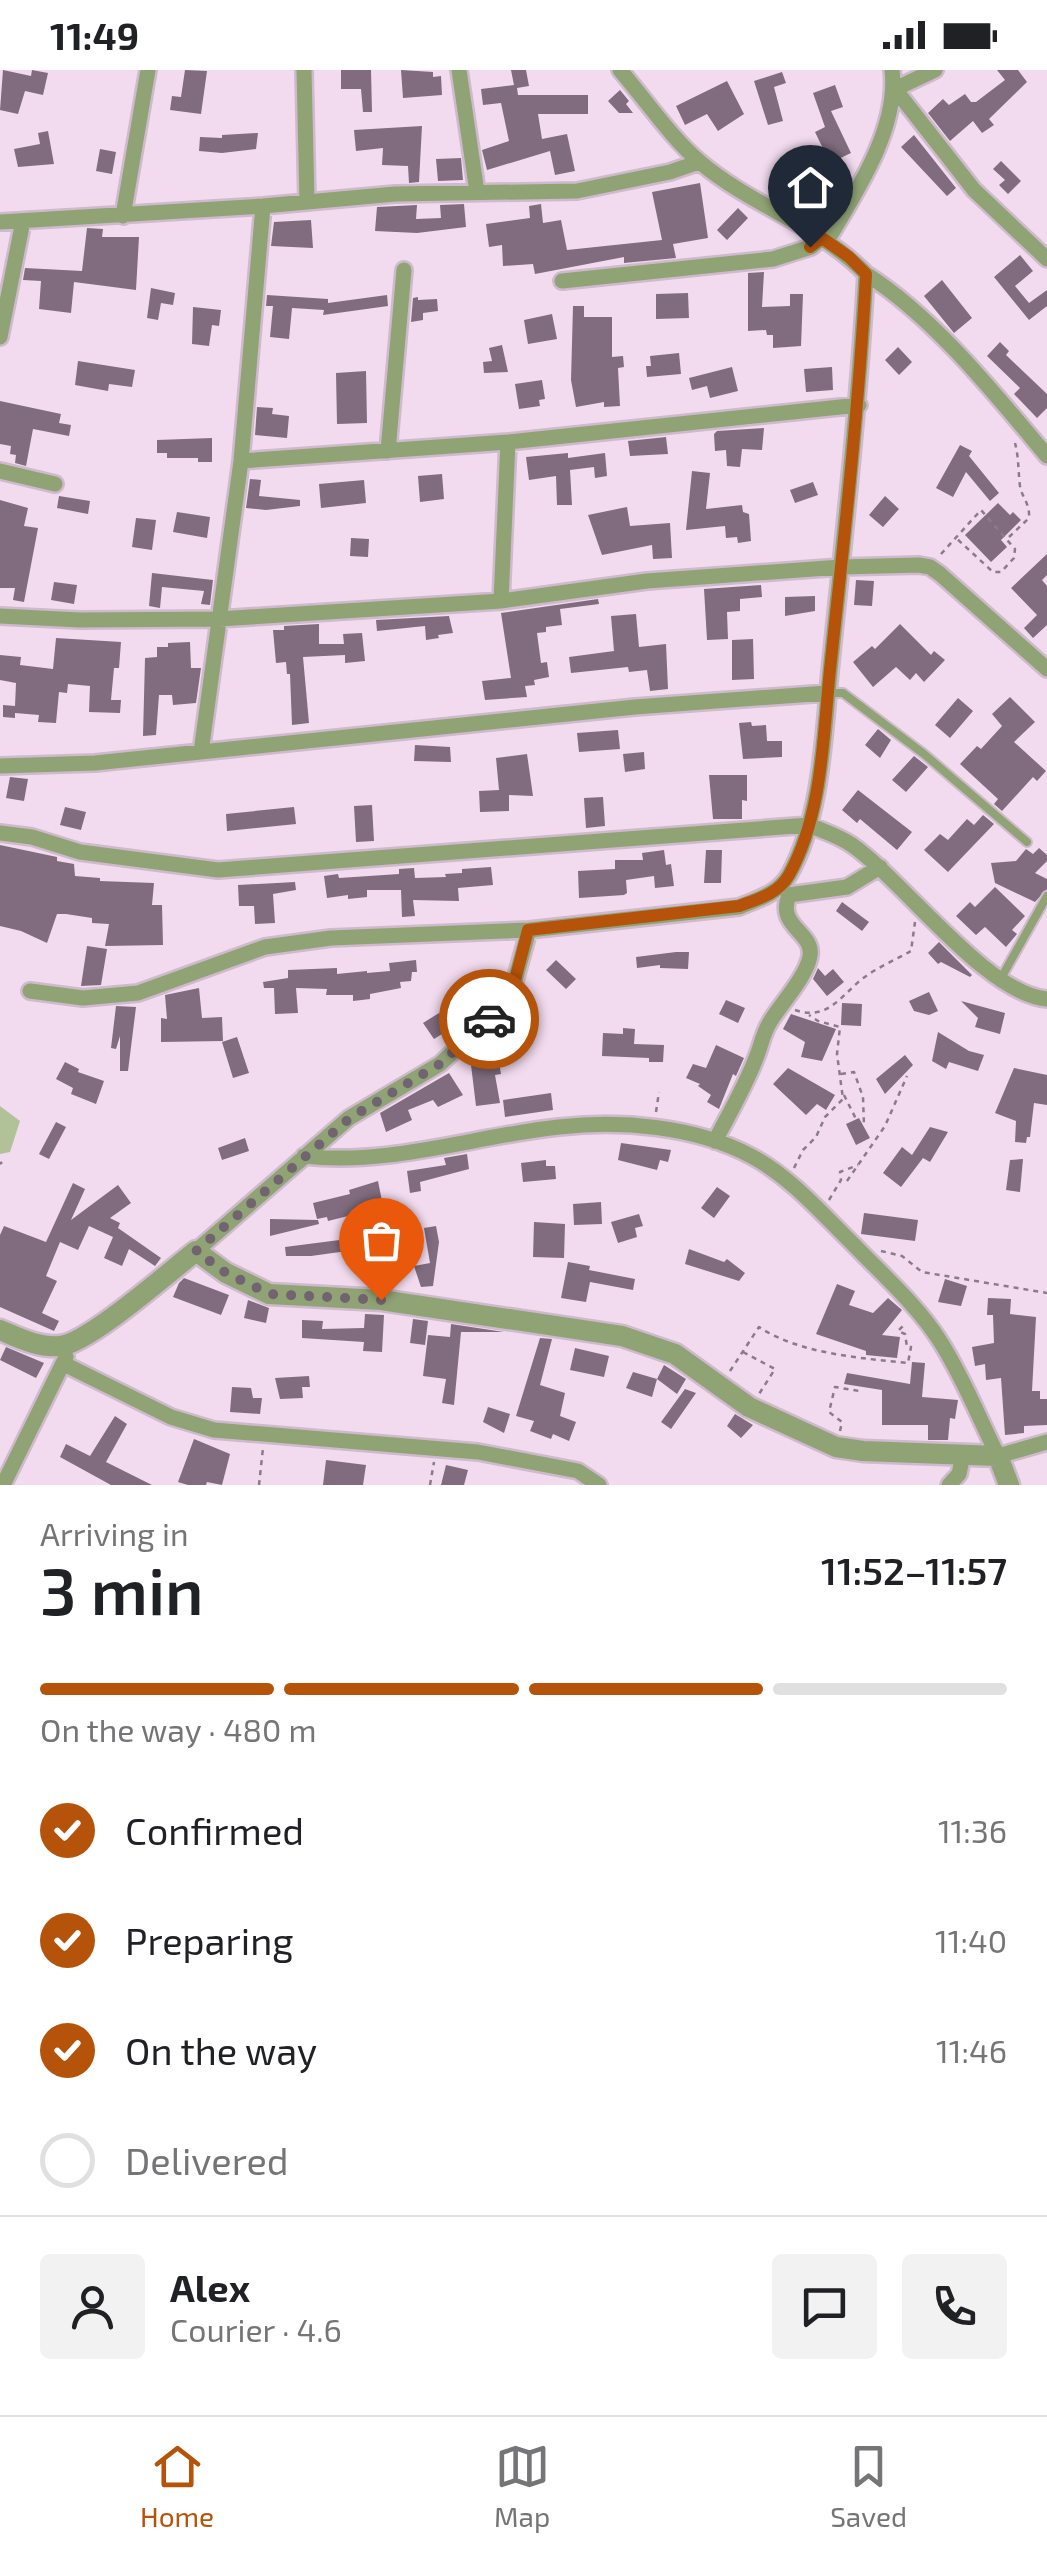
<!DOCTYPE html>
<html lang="en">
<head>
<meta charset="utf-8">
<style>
	body { margin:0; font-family:"Exo 2",sans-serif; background:#f2f2f2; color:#202124; height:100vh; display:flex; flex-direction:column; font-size:38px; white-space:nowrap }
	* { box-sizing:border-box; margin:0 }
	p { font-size:32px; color:#757577 }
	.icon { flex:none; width:55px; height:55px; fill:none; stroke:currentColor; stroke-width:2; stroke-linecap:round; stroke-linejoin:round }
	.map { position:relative; height:1415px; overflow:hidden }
	.side { display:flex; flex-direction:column; background:#fff; flex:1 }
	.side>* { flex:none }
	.pin { position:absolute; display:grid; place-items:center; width:85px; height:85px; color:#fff; margin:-102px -42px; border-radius:50% 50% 50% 0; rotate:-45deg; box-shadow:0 0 10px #0007 }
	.pin .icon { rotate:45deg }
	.courier { position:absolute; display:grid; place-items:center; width:100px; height:100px; margin:-50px; border:8px solid #b45309; border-radius:50%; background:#fff; color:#222; box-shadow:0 2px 12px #0007 }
	.head em { font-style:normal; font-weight:600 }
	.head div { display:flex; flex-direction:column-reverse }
	.head { display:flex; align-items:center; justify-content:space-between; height:170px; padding:0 40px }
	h1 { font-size:65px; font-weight:600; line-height:75px }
	.bar { display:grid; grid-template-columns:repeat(4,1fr); gap:15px 10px; align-content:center; height:120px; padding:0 40px }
	.bar i { height:12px; border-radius:8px; background:#e0e0e0 }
	.bar .active { background:#b45309 }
	.bar p { grid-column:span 4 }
	.line { display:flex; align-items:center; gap:25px; padding:0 40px; border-top:2px solid #e0e0e0 }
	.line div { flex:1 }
	.round { display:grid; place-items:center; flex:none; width:105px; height:105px; border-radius:10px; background:#f2f2f2 }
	ol { padding:0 40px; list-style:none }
	li { display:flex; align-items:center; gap:30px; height:110px }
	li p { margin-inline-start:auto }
	li .icon { padding:10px; border-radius:50%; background:#b45309; color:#fff; stroke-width:4 }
	li:last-child { color:#757577 }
	li i { width:55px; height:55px; border:5px solid #e0e0e0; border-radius:50% }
	.status { display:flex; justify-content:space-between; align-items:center; height:70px; padding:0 50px; background:#fff; direction:ltr }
	.status svg { height:28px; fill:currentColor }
	.menu { display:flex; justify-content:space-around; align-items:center; height:140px; border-top:2px solid #e0e0e0; background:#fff; font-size:28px; color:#757577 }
	.menu a { display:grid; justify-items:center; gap:5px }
	.menu .active { color:#b45309 }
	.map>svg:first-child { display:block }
</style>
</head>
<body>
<div class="status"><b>11:49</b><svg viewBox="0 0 49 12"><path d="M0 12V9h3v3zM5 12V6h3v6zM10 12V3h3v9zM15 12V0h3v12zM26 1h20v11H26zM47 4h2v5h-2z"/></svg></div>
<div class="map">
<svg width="1047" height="1415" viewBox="0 0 1047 1415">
	<rect width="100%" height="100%" fill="#f2dbef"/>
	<!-- green -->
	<path fill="#b1c299" d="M0 1036 20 1051 10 1082 0 1084Z"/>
	<!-- building -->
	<path fill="#806c7e" d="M3 0 31 6 32 0 48 3 43 25 25 21 18 44 0 40Z
		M185 0 207 1 201 44 170 40 172 26 181 27Z
		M341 0H371L372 42H363L361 19H341Z
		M401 0 433 2V7L441 6 442 25 403 28Z
		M511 0H526L529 16 517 18 518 25H588V44H538L542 69 567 64 575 101 555 105 550 81 487 100 482 80 509 71 501 33 483 35 481 19 514 15Z
		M997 0H1018L1027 12 989 49 994 55 982 63 973 51 950 71 928 43 943 29 949 35 965 24 971 32H976L1005 10Z
		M782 2 786 13 774 17 783 51 768 55 754 11Z
		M727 11 744 44 718 61 707 44 685 55 676 36Z
		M835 15 843 37 831 41 851 83 830 93 815 62 825 57 813 23Z
		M620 20 629 31 626 34 633 43H619L608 31Z
		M422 56 419 112 409 113 408 96 382 95 383 78 356 81 354 60Z
		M48 61 54 94 18 97 14 79 40 74 38 63Z
		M258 63 256 79 222 83 199 81 200 67 222 68V65Z
		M914 65 956 118 947 126 901 77Z
		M100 79 116 82 112 104 96 101Z
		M461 88 463 110 438 111 436 89Z
		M1001 91 1021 111 1008 124 999 115 1005 110 993 99Z
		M700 113 708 168 673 174 676 188 624 193V187L535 204 533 194 503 196 502 175 489 177 486 154 530 148 529 136 541 134 543 153 561 150 567 180 662 170 652 122Z
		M464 134 466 157 417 163 375 161 377 137 417 135 416 149 441 148 440 135Z
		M738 138 748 148 727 170 717 160Z
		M311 150 313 178 271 176 274 152Z
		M87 158 103 159 102 167H139L136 220 74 212 71 243 39 239 41 211 23 210 25 198 82 201Z
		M1020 185 1033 201 1015 216 1029 233 1047 220V236L1029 250 994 207Z
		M764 202 762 237 790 236V224H803L801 276 773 278V265H767L766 260 748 261V203Z
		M942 210 972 248 954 263 924 226Z
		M151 218 175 223 173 235 161 233 158 250 147 248Z
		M688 223 689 248 656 249V224Z
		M267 225 328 229V233L387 225 388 236 323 245 324 240 292 238 289 269 270 267 273 236H266Z
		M418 227V230L437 229 438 241 423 243V250L411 252 413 228Z
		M573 236H584V247H612V287L623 286 624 297 618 298 620 336 604 337V332L576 337 571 310Z
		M193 237 221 240 219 256 212 255 209 276 192 274Z
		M552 244 557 269 528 274 524 250Z
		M1000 272 1009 281 1006 285 1047 324V338L1037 348 1014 324 1020 318 987 286Z
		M502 275 508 302 484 303 483 292 492 291 489 278Z
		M898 277 912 292 899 305 885 290Z
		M679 283 681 304 647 307 646 296H651L650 286Z
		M78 291 135 300 132 317 109 314 108 321 75 315Z
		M732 297 738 321 710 328 707 316 692 320 689 308Z
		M832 297 833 320 806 322 804 299Z
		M366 301 367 353 337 354 336 303Z
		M542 310 545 329 539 330 540 336 519 339 515 314Z
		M0 331 61 344 59 353 71 355 69 366 33 359 26 396 15 393 16 385 10 384 11 376 0 374Z
		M257 337 273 338 272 344 289 346 287 368 255 365Z
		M764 358 762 380 742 379 740 397 727 396 726 380 715 381 714 364 717 361Z
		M666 367 668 384 630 386 628 371Z
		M212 368V392H198V388H167V383H157V370Z
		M960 375 972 381 969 386 999 423 990 431 966 402 953 427 936 418Z
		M568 383V388L605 383 607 406 595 408 594 397 570 400 572 435H557L556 406 529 410 526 387Z
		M692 401 710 403 706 439 742 435 743 442 749 444 751 471 738 473 737 467 726 468 725 456 686 460Z
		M442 404 444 429 420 432 418 406Z
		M250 409 261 410 259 426 300 430V436L266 440 246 438Z
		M364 410 366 433 321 438 319 414Z
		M813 412 818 425 795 433 790 420Z
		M59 426 90 431 88 444 57 438Z
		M885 426 899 439 883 457 869 445Z
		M0 430 28 438 24 456 38 458 24 532 13 530 15 518H0Z
		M998 433 1010 445 1013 442 1021 450 1001 470 1007 477 991 492 965 465Z
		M627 437 630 456 670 453 672 488 653 489 652 475 602 485 588 445Z
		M177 442 210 447 207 468 173 462Z
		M136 448 156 450 152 480 132 477Z
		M351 468 369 469 368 487 350 486Z
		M1047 484V505L1042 510 1047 516V555L1033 568 1024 558 1037 545 1011 518Z
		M152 503 213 510 210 535 201 534 204 521 162 517 160 538 149 536Z
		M856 510 874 511 872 536 854 535Z
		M54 512 77 515 74 534 51 530Z
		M761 515 762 527 740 529V541L727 542 728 569 707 570 704 519Z
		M815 526V541L785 546V527Z
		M598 529 599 534 560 539 562 555 546 557V562L537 563 541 593 547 592 549 607 534 610 535 615 525 616 527 627 485 630 482 611 511 608 501 543Z
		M636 544 639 577 666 574 668 619 650 621 647 600 629 602 628 597 571 603 569 587 614 581 611 546Z
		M449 546 453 563 438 565 439 568 426 570 425 556 377 561 376 550Z
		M319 554V574H344L343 564 362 563 365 591 345 593V585L303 587 309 653 292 655 290 604H287L286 592 276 593 273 560H284V556Z
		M900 554 931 585 934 581 945 590 924 612 916 603 910 610 896 597 873 617 853 592 872 576 875 579Z
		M56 568 121 572 119 598H114L111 630H121L120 643 89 642 90 616 68 614 67 623 59 622 56 653 38 652 39 645 15 643V648L3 647V635L15 636 16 613 0 610V585L21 587 20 595 53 599Z
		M753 569 754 609 732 610V570Z
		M190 572 191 598H201L196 633 173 635 172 625H159L156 665 143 666 145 588 157 587V577H168V573Z
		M1010 627 1035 652 1014 672 1046 701 1037 711 1033 707 1002 741 994 734 998 729 960 694 977 676 981 679 1002 656 992 644Z
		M958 628 973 641 950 668 935 655Z
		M751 652 752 656 766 655 767 671H782V687L743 689 739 653Z
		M878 659 891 670 880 688 865 675Z
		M618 660 620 679 579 682 577 663Z
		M415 675 450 677 451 692 414 691Z
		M644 682 645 699 625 702 623 684Z
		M527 684 533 726 509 725V741L480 742 479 721 499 720 496 688Z
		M914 686 928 697 906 722 892 710Z
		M709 705H747V731L742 730V749H713Z
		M10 707 28 709 24 731 6 728Z
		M858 720 912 762 897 780 860 749 857 753 842 740Z
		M603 727 605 756 586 758 584 728Z
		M372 735 374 771 356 772 354 736Z
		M65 737 86 742 81 760 60 755Z
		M294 737 296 754 227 761 226 744Z
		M983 745 994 754 948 802 924 780 940 764 948 770 967 749 974 755Z
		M0 775 57 787V791L74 794 75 806 100 808V811L154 813 152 835H162L163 875 105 876 109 854 92 853V848L66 844H57L47 873 21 861 0 856Z
		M1039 778 1047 785V791L1035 803 1047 809V819L1035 832 995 813 991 793 1016 791 1026 779 1033 784Z
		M664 780 666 795 671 794 674 816 655 818 654 806 626 810 627 823 624 825 579 828 578 801 615 799V790H643L642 783Z
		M706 780H722L721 813H704Z
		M491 797 493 815 458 818 459 831 413 830 415 846 402 847 401 820H367V827L348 829V825L327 828 324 806 338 804 339 808 399 804V799L414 798 415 808 446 807 445 804 462 803V799Z
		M295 812 296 820 273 824 275 853 255 854 254 836H239L238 815Z
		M995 817 1025 846 1012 860 1017 864 1006 877 985 857 976 865 956 846 970 832 975 837Z
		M842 832 869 852 862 861 836 841Z
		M939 872 972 905 970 907 941 892 938 894 928 883Z
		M87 876 107 879 101 915 81 916Z
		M676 882H689L688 899 660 898V895L637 898 636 887Z
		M416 890 417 902H412L411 911 400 912 401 918 370 924V929L353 931V925H326L327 919 296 918 298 943 275 944 274 918H264L263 912 288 908V900L337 898V904L367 901V903L390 901 389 893Z
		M556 890 576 909 566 919 546 900Z
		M818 898 825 906 833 899 844 912 827 926 813 909Z
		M199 918 202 948 222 947 223 971 161 972V948L167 949 165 925Z
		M929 922 938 941 929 945 914 941 909 931Z
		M726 930 745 938 738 953 719 944Z
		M961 931 1005 943 1000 964 975 957 978 948Z
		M842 933 862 934 861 956 841 955Z
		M116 936 136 937 128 1001H120V966L116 979 111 978Z
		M439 943 450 959 434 969 423 953Z
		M791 944 836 959 822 991 801 987 805 972 783 959Z
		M623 958 635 959 634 974 664 975 663 992H649V988L602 986 603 963 623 964Z
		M938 962 969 981 984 985 978 1001 949 992 946 999 932 991Z
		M237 967 249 1003 233 1008 222 972Z
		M496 975 501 1004 495 1005 500 1033 476 1036 471 995 484 993 481 978Z
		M716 975 744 988 736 1006 733 1004 719 1039 707 1032 711 1025 698 1016 700 1014 686 1008 693 994 706 998Z
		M905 985 913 995 885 1024 876 1009Z
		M65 992 79 999 78 1002 104 1011 96 1034 71 1024 73 1018 56 1009Z
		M788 998 835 1025 826 1040 817 1034 806 1045 773 1014Z
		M1014 998 1047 1005V1035L1034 1033 1030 1067H1027L1026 1073 1015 1072 1016 1051 995 1043Z
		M449 1003 463 1025 438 1037 433 1030 408 1040 412 1050 386 1062 380 1043Z
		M551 1023 553 1040 505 1047 503 1030Z
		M859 1048 870 1068 856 1075 846 1054Z
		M56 1052 66 1057 49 1089 39 1084Z
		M930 1057 948 1062 930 1092 923 1088 901 1117 883 1103 902 1077 912 1085Z
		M245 1068 249 1081 222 1090 218 1078Z
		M621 1073 671 1080 668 1092 660 1090 657 1100 618 1090Z
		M467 1084 469 1099 420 1112 421 1121 410 1123 407 1101 446 1095 444 1088Z
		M1023 1089 1020 1122 1006 1120 1010 1090Z
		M546 1090V1096H555L556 1109 523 1112 521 1093Z
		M378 1111 384 1141H396L391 1175 311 1186H286L285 1177 363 1167 356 1144 328 1151 327 1147 317 1149 313 1133 350 1124 349 1120Z
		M73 1113 85 1119 71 1150 118 1115 131 1133 110 1148 120 1153 118 1158 161 1188 155 1196 129 1179 122 1196 104 1188 113 1167 89 1156 78 1180 60 1172 46 1206 57 1211 42 1243 59 1251 54 1261 0 1237V1165L4 1156 46 1172Z
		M717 1117 730 1126 714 1148 701 1138Z
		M601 1132 602 1154 574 1155 573 1134Z
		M864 1143 918 1150 915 1171 861 1164Z
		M639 1144 643 1156 635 1158 637 1167 618 1173 611 1152Z
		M270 1149 318 1150 319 1154 270 1166Z
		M534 1152 565 1154 564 1188 533 1187Z
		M436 1156 439 1172 433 1216 421 1217 414 1196 430 1193 424 1158Z
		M689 1179 724 1192 727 1189 745 1203 739 1211 685 1194Z
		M568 1192 590 1196 589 1200 635 1209 633 1220 590 1212 586 1232 561 1228Z
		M184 1208 229 1225 221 1245 173 1227 179 1213Z
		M945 1209 967 1216 961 1236 938 1232Z
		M837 1214 855 1221 849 1235 873 1243 888 1228 902 1240 882 1265 900 1267 897 1288 866 1285V1281L816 1264Z
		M988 1228 1011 1229 1010 1244 1036 1247 1032 1321H1040V1329H1047V1355L1024 1356V1363L1005 1365 1001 1308 986 1310 985 1294 975 1296 972 1277 994 1273 993 1245H987Z
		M248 1230 269 1238 266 1253 244 1248Z
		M365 1244 384 1245 382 1282 363 1281 364 1272 302 1268V1250L323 1251 322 1259 364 1258Z
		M413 1249 428 1251 425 1275 410 1273Z
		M451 1254 504 1262H461L454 1335 442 1333 446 1309 423 1306 428 1265 450 1267Z
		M540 1268 552 1269 540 1315 565 1323 560 1346 576 1352 569 1371 553 1364 551 1369 530 1361 534 1351 516 1346Z
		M6 1277 44 1293 36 1308 0 1290Z
		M575 1278 609 1286 604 1307 570 1300Z
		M912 1292 925 1293 922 1327 958 1330 955 1349 950 1348 948 1370H928V1355H882V1320L844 1314 847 1303 910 1314Z
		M664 1295 686 1309 677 1324 657 1309Z
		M633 1302 657 1309 652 1327 626 1318Z
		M309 1306 310 1317H302L303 1328 280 1329 275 1308Z
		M232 1317 251 1318 253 1328H262L260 1344 230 1342Z
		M685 1319 696 1323 671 1359 661 1352Z
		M488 1337 510 1344 504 1363 483 1352Z
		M735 1344 753 1355 741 1368 727 1356Z
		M115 1346 127 1354 106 1392 152 1415H111L60 1387 66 1374 90 1386Z
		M194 1369 230 1384 222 1415 207 1412 206 1415H188L178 1412Z
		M326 1390 366 1395 363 1415H323Z
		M446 1395 468 1400 464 1415H441Z"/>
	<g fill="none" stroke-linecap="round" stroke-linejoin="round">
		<defs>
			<path id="service" d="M830 623H843L924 684 1027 772
				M1000 910 1047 826"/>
			<path id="minor" d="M304 0 307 132
				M459 0 477 122
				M935 0 895 19 974 120 1047 189
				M123 146 148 0
				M0 152 263 136 395 124 577 121 670 102 699 92
				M827 171C856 122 899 58 892 0
				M866 204C934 247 995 324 1047 386
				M562 211 773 189 811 177 822 168
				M0 267 23 151
				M388 381 404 200
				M241 391 508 372 859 335
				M0 401 55 414
				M501 531 508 372
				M0 546 80 550 219 549 501 531 647 511 841 497 919 495 930 497 940 504 1047 599
				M201 682 241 391 263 136
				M0 696 95 693 635 637 827 623
				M0 763 32 767 80 782 218 800 809 755C823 761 839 766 852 775 905 812 986 924 1047 929
				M30 921 83 928 138 923 265 877 331 868 529 860
				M715 1071C729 1044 745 1017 756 988 761 976 763 963 770 952 780 935 807 906 810 886 814 862 776 857 789 825L847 817 880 797
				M304 1086C390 1096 474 1066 559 1057 621 1050 695 1056 751 1086 791 1107 822 1144 854 1175 884 1206 917 1235 940 1271 963 1307 979 1348 998 1386L1047 1372
				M196 1181 349 1048 440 994 494 944 514 914 529 860 739 837C758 829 778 824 789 805 824 743 824 652 832 582 845 456 859 331 866 204 820 156 752 136 701 93 672 69 645 29 620 0
				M64 1294 171 1347 214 1360 478 1382 578 1401 599 1415
				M3 1415 66 1287
				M949 1415 959 1404 963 1385"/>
			<path id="tertiary" d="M0 1260C19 1268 39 1278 60 1276 89 1273 169 1202 196 1181L226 1203 269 1224 381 1230 622 1266 675 1284 749 1337 836 1377 863 1381 998 1386 1009 1415"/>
		</defs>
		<!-- service casing -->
		<use href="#service" stroke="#cebacc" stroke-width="12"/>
		<!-- minor casing -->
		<use href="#minor" stroke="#cebacc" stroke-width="20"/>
		<!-- tertiary casing -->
		<use href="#tertiary" stroke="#cebacc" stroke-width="25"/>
		<!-- path -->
		<path stroke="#8a7b88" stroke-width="2.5" stroke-dasharray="5 5" stroke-linecap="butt" d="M1009 467 1029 448C1030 433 1022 428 1020 416 1018 401 1019 388 1015 373
			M941 484 981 440 1015 479 1014 488 1001 502H993L955 467
			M795 940C827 951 840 927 862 909 876 898 895 890 911 881L915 852
			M841 1004 854 1002 863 1027 864 1056
			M844 1025 856 1049
			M656 1042 659 1022
			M0 1094 2 1092
			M794 1098 803 1080 816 1067 825 1047 843 1029 837 984 840 957 818 951 809 945
			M847 1111 885 1056 907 1006
			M829 1130 841 1110 840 1102 858 1095
			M881 1181 902 1186 922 1202 1047 1223
			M743 1282 775 1299 759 1324
			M730 1301 759 1257C800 1284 860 1288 908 1293L911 1277H907L905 1264 898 1261 906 1253
			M840 1361 842 1352 829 1342 835 1317 859 1321
			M259 1415 263 1378
			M430 1415 434 1392"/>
		<!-- service -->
		<use href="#service" stroke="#90a375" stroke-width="8"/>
		<!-- minor -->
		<use href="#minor" stroke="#90a375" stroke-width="15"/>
		<!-- tertiary -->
		<use href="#tertiary" stroke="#90a375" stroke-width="20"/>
	</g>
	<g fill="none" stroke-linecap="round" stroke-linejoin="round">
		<!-- done -->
		<path stroke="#716470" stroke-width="10" stroke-dasharray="0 18" d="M381 1230 270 1224 226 1203 196 1181 350 1048 440 994 489 949"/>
		<!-- route -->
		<path stroke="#b45309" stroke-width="12" d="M489 949 514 914 528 860 739 836C758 829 778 824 789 805 824 742 823 660 831 590 845 461 859 334 866 204L849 187 822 168 810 177"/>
	</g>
</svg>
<div class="pin" style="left:381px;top:1230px;background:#ea580c"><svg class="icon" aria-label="bag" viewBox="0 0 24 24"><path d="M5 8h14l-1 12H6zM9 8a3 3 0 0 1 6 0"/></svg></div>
<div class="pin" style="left:810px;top:177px;background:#1f2937"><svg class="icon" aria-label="home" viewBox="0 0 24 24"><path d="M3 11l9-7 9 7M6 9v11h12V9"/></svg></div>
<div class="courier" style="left:489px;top:949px"><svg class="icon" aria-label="car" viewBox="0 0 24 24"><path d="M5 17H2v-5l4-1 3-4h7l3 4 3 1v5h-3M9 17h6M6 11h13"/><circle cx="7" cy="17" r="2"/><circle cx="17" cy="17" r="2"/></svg></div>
</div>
<section class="side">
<div class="head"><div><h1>3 min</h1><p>Arriving in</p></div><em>11:52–11:57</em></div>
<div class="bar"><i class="active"></i><i class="active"></i><i class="active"></i><i></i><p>On the way · 480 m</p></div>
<ol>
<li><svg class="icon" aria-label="check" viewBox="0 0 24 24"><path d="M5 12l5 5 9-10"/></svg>Confirmed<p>11:36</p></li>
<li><svg class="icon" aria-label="check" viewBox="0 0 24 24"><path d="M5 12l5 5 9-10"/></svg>Preparing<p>11:40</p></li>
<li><svg class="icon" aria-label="check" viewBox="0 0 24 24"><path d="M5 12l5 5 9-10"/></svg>On the way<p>11:46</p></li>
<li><i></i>Delivered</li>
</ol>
<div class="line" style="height:180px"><a class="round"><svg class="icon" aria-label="person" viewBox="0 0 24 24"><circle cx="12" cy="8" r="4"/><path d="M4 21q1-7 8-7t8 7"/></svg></a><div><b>Alex</b><p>Courier · 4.6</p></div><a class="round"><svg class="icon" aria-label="chat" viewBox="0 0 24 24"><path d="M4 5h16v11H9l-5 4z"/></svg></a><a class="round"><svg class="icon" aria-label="phone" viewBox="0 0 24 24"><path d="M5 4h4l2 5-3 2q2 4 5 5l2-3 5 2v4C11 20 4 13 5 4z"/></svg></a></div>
</section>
<nav class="menu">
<a class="active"><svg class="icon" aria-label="home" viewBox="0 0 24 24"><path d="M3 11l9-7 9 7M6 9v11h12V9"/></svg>Home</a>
<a><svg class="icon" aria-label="map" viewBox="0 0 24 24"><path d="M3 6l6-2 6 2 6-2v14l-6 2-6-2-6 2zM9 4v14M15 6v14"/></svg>Map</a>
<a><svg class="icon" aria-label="saved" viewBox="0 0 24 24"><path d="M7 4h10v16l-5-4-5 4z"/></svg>Saved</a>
</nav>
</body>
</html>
